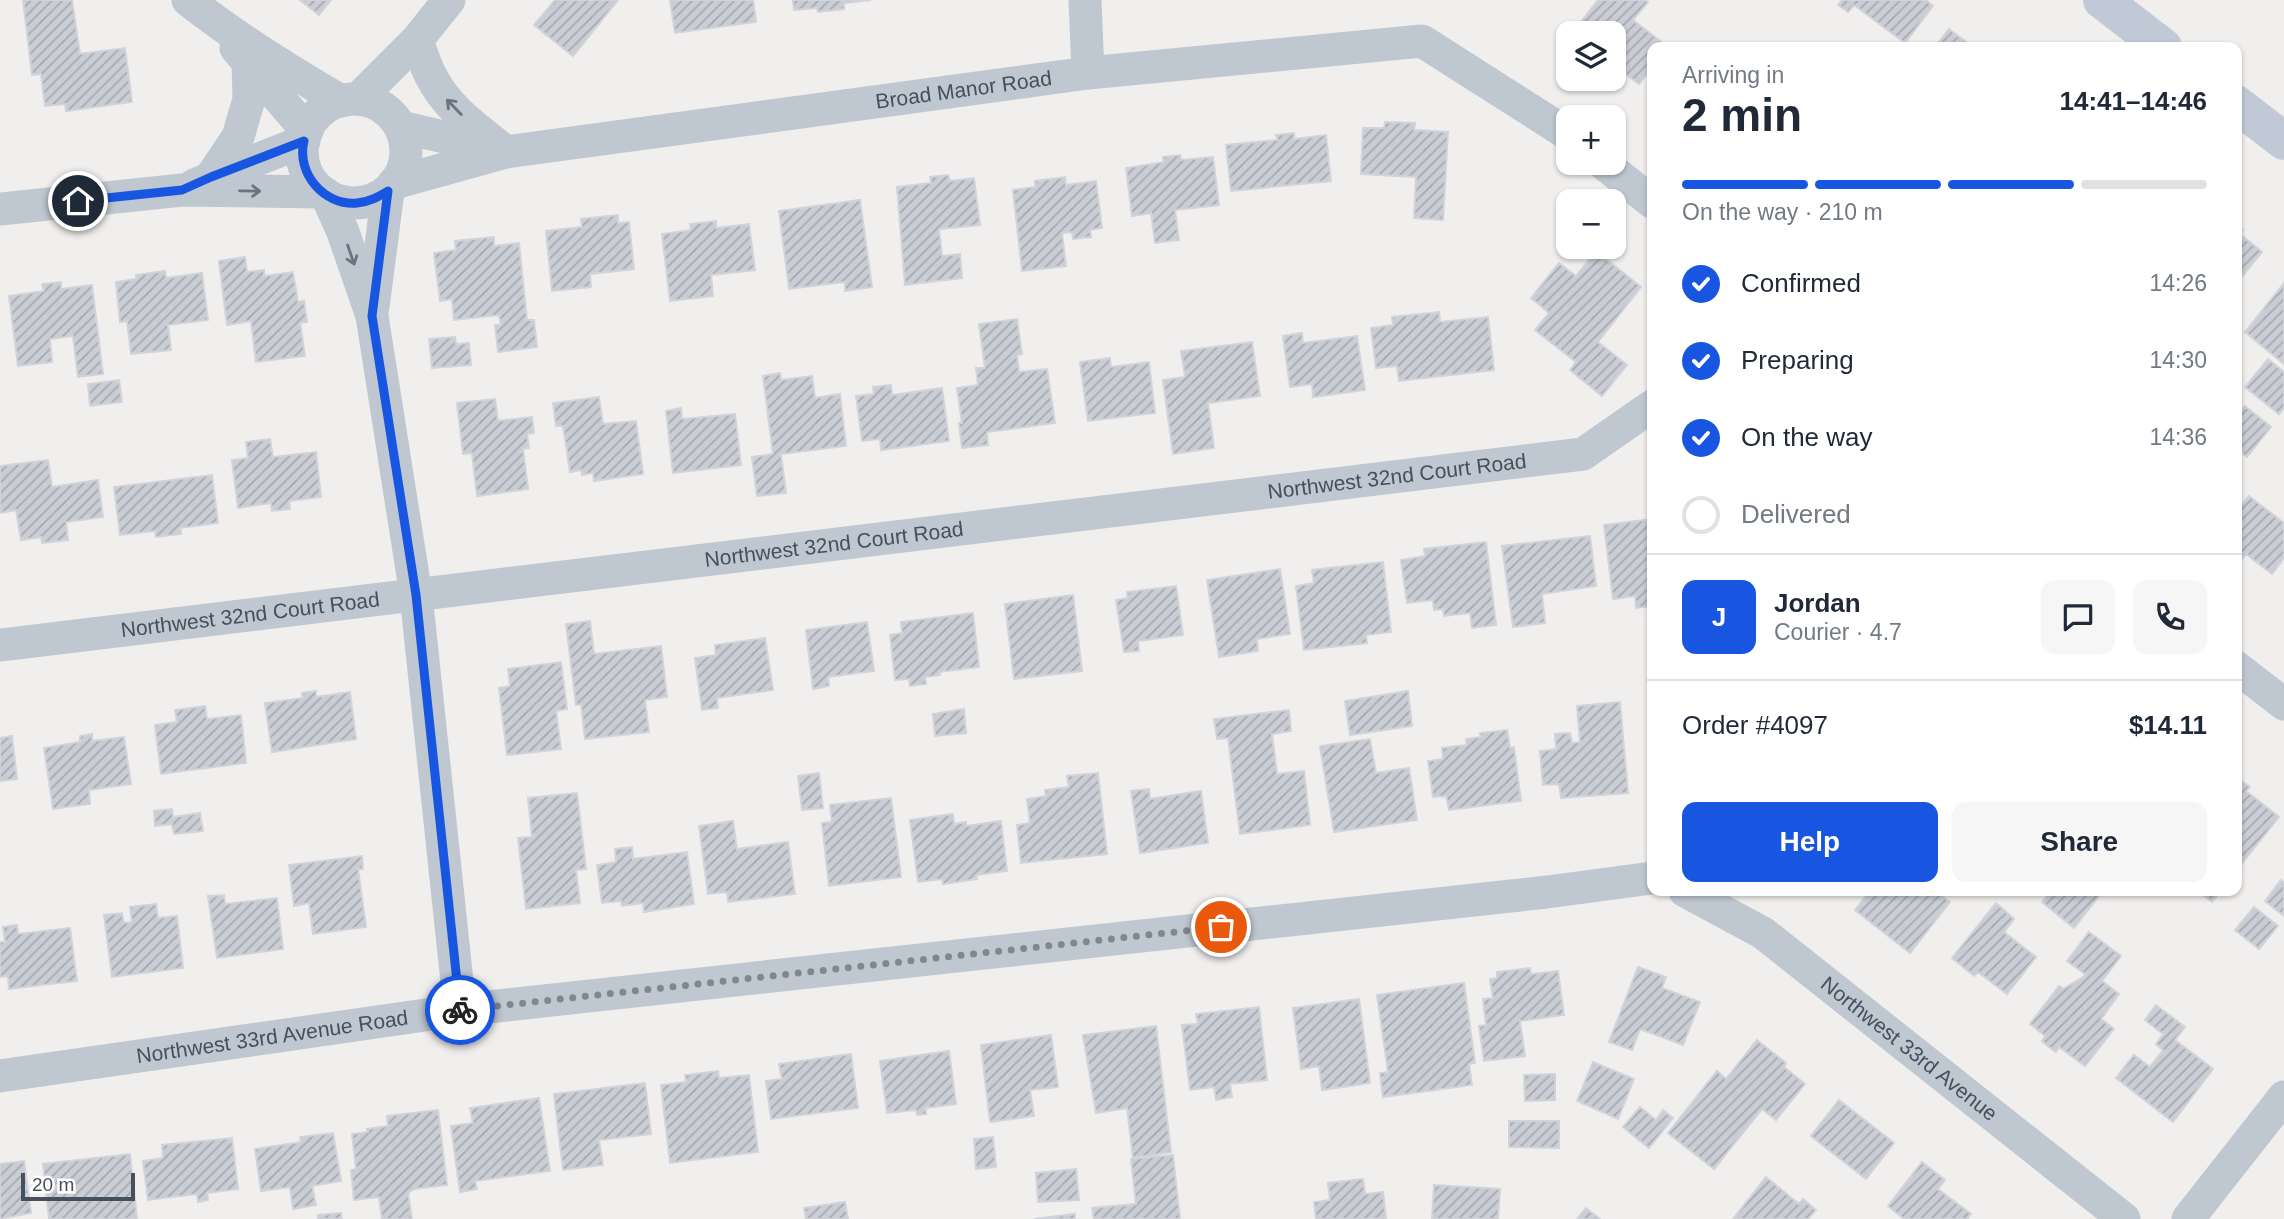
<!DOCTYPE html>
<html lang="en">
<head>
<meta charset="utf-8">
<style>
	body { margin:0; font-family:Arial,sans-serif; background:#f6f6f7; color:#1f2937; height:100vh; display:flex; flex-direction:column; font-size:26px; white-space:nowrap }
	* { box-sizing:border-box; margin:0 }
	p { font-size:23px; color:#747a83 }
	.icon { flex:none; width:38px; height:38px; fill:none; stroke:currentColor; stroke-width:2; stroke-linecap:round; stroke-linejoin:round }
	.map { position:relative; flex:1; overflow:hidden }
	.details { position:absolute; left:1647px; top:42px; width:595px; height:854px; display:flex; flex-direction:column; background:#fff; border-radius:14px; box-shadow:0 2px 5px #0004 }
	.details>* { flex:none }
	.buttons { position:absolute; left:1556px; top:21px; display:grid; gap:14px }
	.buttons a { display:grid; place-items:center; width:70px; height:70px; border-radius:14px; background:#fff; box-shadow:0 2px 5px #0004; font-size:35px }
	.scale { position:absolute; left:21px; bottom:18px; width:114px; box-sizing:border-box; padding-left:7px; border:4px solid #464f5c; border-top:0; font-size:19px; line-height:24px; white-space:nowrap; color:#464f5c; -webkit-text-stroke:5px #fff; paint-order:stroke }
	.pin { position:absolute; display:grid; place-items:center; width:60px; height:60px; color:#fff; margin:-30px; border:4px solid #fff; border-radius:50%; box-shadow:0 2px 7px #0007 }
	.courier { position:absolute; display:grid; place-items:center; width:70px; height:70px; margin:-35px; border:5px solid #1856e1; border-radius:50%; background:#fff; color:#222; box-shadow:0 2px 9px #0007 }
	.overview em { font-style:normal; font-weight:700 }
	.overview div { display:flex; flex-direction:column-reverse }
	.overview { display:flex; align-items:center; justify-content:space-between; height:119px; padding:0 35px }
	h1 { font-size:46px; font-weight:700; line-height:52px }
	.bar { display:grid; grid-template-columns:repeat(4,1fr); gap:10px 7px; align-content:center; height:84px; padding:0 35px }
	.bar i { height:9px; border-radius:5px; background:#e0e1e3 }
	.bar .current { background:#1856e1 }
	.bar p { grid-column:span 4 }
	.line { display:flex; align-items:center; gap:18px; padding:0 35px; border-top:2px solid #e0e1e3 }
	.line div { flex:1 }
	.round { display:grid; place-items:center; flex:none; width:74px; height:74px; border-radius:14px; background:#f6f6f7 }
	ol { padding:0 35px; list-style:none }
	li { display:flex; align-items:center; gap:21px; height:77px }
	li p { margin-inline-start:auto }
	li .icon { padding:7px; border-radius:50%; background:#1856e1; color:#fff; stroke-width:4 }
	li:last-child { color:#747a83 }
	li i { width:38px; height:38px; border:4px solid #e0e1e3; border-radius:50% }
	.action { display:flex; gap:14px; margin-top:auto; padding:14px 35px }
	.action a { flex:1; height:80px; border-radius:14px; background:#1856e1; color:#fff; font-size:28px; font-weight:700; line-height:80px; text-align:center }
	.action a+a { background:#f6f6f7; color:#1f2937 }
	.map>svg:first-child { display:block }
</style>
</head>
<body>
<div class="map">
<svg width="2284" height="1219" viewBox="0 0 2284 1219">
	<defs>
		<pattern id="building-hatch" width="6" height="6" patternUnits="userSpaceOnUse" patternTransform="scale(1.75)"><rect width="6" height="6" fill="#cacdd4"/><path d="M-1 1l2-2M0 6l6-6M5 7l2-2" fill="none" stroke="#a6a9af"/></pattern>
	</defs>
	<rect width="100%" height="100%" fill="#f1efee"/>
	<!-- building -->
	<path fill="url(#building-hatch)" stroke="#d2d3da" stroke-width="2" d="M23 0H72L80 54 125 48 132 102 66 111 65 104 45 106 41 74 32 75Z
		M300 0H331L319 15Z
		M555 0H618L573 56 534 25Z
		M670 0H753L756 22 675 33Z
		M793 0H871L844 3V9L818 12 817 8 794 10Z
		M1598 0H1645L1648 2 1633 20 1668 47H1652V68L1639 84 1614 66V33H1572Z
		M1842 0H1926L1933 6 1905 43 1854 5 1848 12 1838 5Z
		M1949 29 1973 47H1935Z
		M1385 122 1415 123 1414 130 1448 132 1443 220 1414 218 1416 177 1361 174 1363 128H1384Z
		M1294 133V139L1326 135 1331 181 1231 191 1226 145 1278 140 1276 135Z
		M1180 155 1181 160 1213 157 1219 205 1175 210 1179 240 1155 243 1151 213 1132 216 1126 168 1164 162 1163 157Z
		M948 175 950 181 974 178 980 225 939 229 942 256 960 254 962 278 905 285 897 187 931 183 930 177Z
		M1065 177 1066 185 1096 181 1102 228 1090 230 1091 237 1073 239 1072 232 1062 233 1066 266 1022 271 1013 190 1035 187V181Z
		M860 200 872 287 845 291V282L789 289 779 211Z
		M618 215V223L629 222 634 269 590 274 591 287 552 291 546 231 582 227 581 219Z
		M716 221V228L749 224 755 270 711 275 713 296 670 301 662 234 691 230 690 224Z
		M2236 225 2243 230 2240 234 2262 252 2236 284Z
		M494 237V246L519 243 527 320H534L537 347 498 352 495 325H501L499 315 454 320 452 299 440 301 434 253 456 250 455 241Z
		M1596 251 1641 287 1598 342 1627 365 1602 396 1570 370 1576 362 1535 330 1549 313 1531 298 1559 263 1576 276Z
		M245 257 247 272 264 270V276L293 272 298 302 304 301 307 322 300 323 305 356 256 362 251 321 227 325 219 261Z
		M165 271 166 278 202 273 208 320 168 325 171 350 131 354 127 321 120 322 116 282 136 279V275Z
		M61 282V289L92 285 103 374 78 377 73 336 50 339 52 362 18 366 9 296 44 291 42 284Z
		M2284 283V364L2245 332Z
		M1439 312 1440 322 1488 317 1494 370 1399 381 1397 366 1376 368 1371 328 1393 325 1392 317Z
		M1017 319 1022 354 1017 355 1019 372 1047 369 1055 423 987 432 988 445 962 448 959 423H962L957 388 978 385 976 368H985L979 324Z
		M1302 333 1303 343 1357 336 1365 390 1313 397 1312 384 1290 387 1283 336Z
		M455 337 456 344 469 343 471 365 432 368 429 339Z
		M1252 342 1260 396 1208 403 1214 448 1173 454 1163 380 1185 377 1181 351Z
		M1110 358 1111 367 1149 362 1155 413 1088 421 1080 362Z
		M2268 359 2284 372V408L2279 414 2245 387Z
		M780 373 781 380 812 376 815 398 840 394 846 446 781 454 786 493 757 496 752 457 773 454 763 376Z
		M119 380 122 402 90 406 88 384Z
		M891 385 892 395 942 388 949 441 881 450 880 439 862 441 856 396 874 394 873 387Z
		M599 397 603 424 636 421 643 474 594 481 593 473 582 475 581 470 570 472 563 426H556L553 403Z
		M495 399 498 421 532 417 534 433 527 434 529 448 523 449 528 489 477 496 472 453 463 454 457 403Z
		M2245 406 2271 427 2247 457 2236 449V415Z
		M681 408 682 419 735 414 741 465 673 473 666 411Z
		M270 439 273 457 316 452 321 497 289 501 290 509 272 511 271 503 238 508 232 460 248 458 246 442Z
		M48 460 52 487 98 480 103 517 66 522 68 540 42 543 41 537 21 540 16 510 0 513V466Z
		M212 475 218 523 180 528 181 534 156 537 155 531 120 535 114 487Z
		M2249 496 2284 523V558L2272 574 2246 554 2242 559 2236 555V512Z
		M1652 519V606L1636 608 1635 596 1613 599 1604 525Z
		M1590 536 1596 586 1542 594 1545 623 1513 627 1502 546Z
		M1486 542 1496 625 1472 628 1470 613 1444 616 1443 609 1434 610 1433 600 1407 603 1401 560 1425 556 1424 549Z
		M1383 562 1391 632 1366 635 1367 643 1304 650 1296 586 1314 583 1312 570Z
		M1280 569 1290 634 1257 639 1258 651 1219 657 1207 580Z
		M1176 586 1183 635 1138 641 1139 651 1124 652 1116 600 1128 598 1127 592Z
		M1073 595 1082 671 1014 679 1005 604Z
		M973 613 979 667 939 672 940 675 925 677 926 684 910 686 909 679 895 680 890 635 902 633 901 622Z
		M590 621 594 654 661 646 667 697 645 700 649 732 585 739 581 704 576 705 566 624Z
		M867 622 874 671 828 677 829 686 813 689 806 630Z
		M765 638 773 690 717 698 718 708 702 710 695 658 716 655 715 645Z
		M561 662 567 709 556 711 561 749 507 755 499 688 510 686 508 669Z
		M316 691V697L350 692 356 739 272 752 265 703 303 698 302 693Z
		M1408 691 1412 726 1350 735 1345 701Z
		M1620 702 1628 793 1561 798 1559 784 1543 785 1540 751 1556 749 1555 734 1570 733 1572 743 1580 742 1577 706Z
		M205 706 207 719 241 715 246 763 161 774 155 725 177 722 175 710Z
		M964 709 966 733 935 736 933 714Z
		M1289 710 1291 731 1272 734 1277 774 1304 771 1310 825 1240 834 1228 738 1217 739 1214 719Z
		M1507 730 1510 748 1514 747 1521 801 1449 810 1446 796 1433 797 1428 761 1443 759 1442 748 1467 745 1466 739 1481 737 1480 733Z
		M92 734V741L124 737 131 784 89 790 90 804 53 809 44 748 80 742V736Z
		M12 736 17 779 0 781V738Z
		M1370 739 1376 773 1409 768 1417 820 1334 832 1320 746Z
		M819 773 823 808 802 810 798 776Z
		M1098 773 1107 854 1021 863 1017 825 1030 823 1027 799 1046 796 1045 790 1069 787 1067 776Z
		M2236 777 2250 787 2246 791 2279 817 2236 871Z
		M1149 789 1150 799 1201 791 1208 843 1140 853 1131 791Z
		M577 793 586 869 576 870 580 903 526 909 518 838 532 837 528 798Z
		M891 798 901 877 829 886 822 823 832 822 830 805Z
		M172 809 173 817 200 813 203 831 174 834 172 824 155 826 154 811Z
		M953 814 954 824 966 822V826L1001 821 1007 871 976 875 977 879 943 884 942 879 918 882 910 820Z
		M733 821 737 849 788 842 795 894 728 902 727 892 708 894 699 826Z
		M632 847 633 859 687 852 694 904 644 912 643 903 622 906 621 901 602 903 597 865 616 862 615 849Z
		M362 856 363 869H358L366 927 313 934 309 903 294 906 289 865Z
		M2281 880 2284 883V916L2265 901Z
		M1870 891H1935L1950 902 1910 953 1855 910Z
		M2051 891H2092L2099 896 2074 928 2042 902Z
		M2198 891H2221L2212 902Z
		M224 895 225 904 277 898 283 949 217 958 208 896Z
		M1996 903 2014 919 2004 932 2036 957 2007 994 1978 972 1974 976 1952 958Z
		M156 904 158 918 177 916 183 968 112 977 104 915 122 913 124 923 132 922 130 907Z
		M2254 907 2278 926 2259 949 2235 930Z
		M17 925 18 934 70 928 77 981 9 989 8 976 0 977V942H5L3 927Z
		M2089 932 2121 956 2102 981 2119 994 2101 1019 2114 1029 2085 1066 2059 1047 2056 1052 2049 1047 2042 1041 2045 1036 2030 1024 2059 986 2063 989 2086 975 2067 961Z
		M1638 967 1666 977 1662 988 1700 1002 1683 1045 1640 1029 1632 1050 1609 1042Z
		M1530 968 1531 974 1558 971 1564 1015 1520 1021 1525 1056 1484 1061 1479 1026 1486 1025 1483 999 1493 998 1490 979 1497 978V972Z
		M1464 983 1475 1063 1469 1064 1472 1085 1383 1097 1380 1073 1388 1072 1377 995Z
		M1359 999 1370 1083 1322 1090 1319 1066 1301 1069 1293 1008Z
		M2156 1005 2185 1027 2175 1040 2213 1069 2173 1122 2116 1078 2134 1055 2150 1067 2163 1050 2156 1044 2163 1034 2145 1020Z
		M1259 1007 1267 1080 1230 1084 1232 1097 1216 1100 1214 1087 1190 1090 1182 1025 1198 1024 1196 1014Z
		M1156 1026 1171 1152 1133 1158 1127 1108 1096 1113 1083 1035Z
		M1051 1035 1058 1087 1030 1090 1034 1116 990 1122 981 1045Z
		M1757 1040 1786 1063 1784 1067 1805 1084 1776 1120 1762 1109 1714 1169 1668 1133 1717 1071 1726 1079Z
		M949 1051 956 1104 926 1108V1114L917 1115 916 1110 887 1113 880 1061Z
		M851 1054 858 1108 771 1119 766 1081 782 1079 779 1064Z
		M1593 1062 1634 1079 1618 1119 1577 1101Z
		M718 1071 719 1078 749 1075 758 1152 670 1163 661 1085 686 1082 685 1075Z
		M1555 1074V1100L1525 1101 1524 1075Z
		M645 1083 651 1134 599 1140 603 1165 563 1170 554 1094Z
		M539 1098 550 1171 475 1181 477 1189 460 1192 451 1126 473 1123 470 1108Z
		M1839 1100 1894 1143 1866 1179 1811 1136Z
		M1640 1107 1656 1120 1663 1110 1673 1118 1649 1148 1623 1127Z
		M438 1110 447 1185 414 1189 408 1193 412 1219H382L379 1197 354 1200 351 1170 356 1169 352 1134 368 1132 367 1129 388 1126 387 1116Z
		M1509 1121H1559V1148L1509 1147Z
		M333 1133 341 1181 312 1186 316 1205 293 1209 290 1187 261 1191 255 1149 301 1142 300 1137Z
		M993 1137 996 1167 976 1169 974 1139Z
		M232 1138 238 1189 207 1193 208 1200 198 1202 197 1194 148 1200 143 1161 163 1158 162 1145Z
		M130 1154 137 1219H49L43 1164Z
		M1173 1155 1180 1219H1094L1092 1208 1136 1204 1131 1159Z
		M24 1161 31 1213 0 1219V1164Z
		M1922 1162 1945 1180 1938 1189 1971 1214 1967 1219H1904L1888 1206Z
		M1076 1169 1079 1200 1038 1202 1036 1173Z
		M1766 1177 1799 1204 1803 1199 1816 1210 1808 1219H1733Z
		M1363 1179 1365 1194 1383 1192 1386 1219H1316L1314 1202 1330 1200 1328 1183Z
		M1434 1185 1500 1189 1498 1219H1432Z
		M845 1202 848 1219H806L804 1208Z
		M1586 1208 1600 1219H1577Z
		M341 1213 342 1219H318V1215Z
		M1075 1214V1219H1034Z"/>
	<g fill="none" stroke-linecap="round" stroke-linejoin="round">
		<!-- minor -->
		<g stroke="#bfc7d0" stroke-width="33">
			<path d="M188 0C236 38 288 70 341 101"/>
			<path d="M1085 0 1088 73"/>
			<path d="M417 40C421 52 425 65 431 76 447 109 478 129 506 152"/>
			<path d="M236 48 307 131"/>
			<path d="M358 99 417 40 449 0"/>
			<circle cx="354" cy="151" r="52"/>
			<path d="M401 127 496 149"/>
			<path d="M1603 163 1652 202"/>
			<path d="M211 177 238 137 249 99 248 62"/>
			<path id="s1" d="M394 183 506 152 1088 73 1422 41 1568 134"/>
			<path d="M194 185 304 141"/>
			<path d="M326 194 343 232 372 316 416 595 460 1010"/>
			<path d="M0 209 182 190 321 192"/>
			<path d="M373 307 388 191"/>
			<path id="s2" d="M0 645 1583 454 1652 406"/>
			<path d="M2236 667 2284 704"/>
			<path id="s3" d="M1685 891 1763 933 2124 1219"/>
			<path id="s4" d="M0 1076 460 1010 1547 892 1652 878"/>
			<path d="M2188 1219 2284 1097"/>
		</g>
		<!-- secondary -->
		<path stroke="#c1c9d7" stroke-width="38" d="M2102 0 2163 47
			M2236 104 2284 141"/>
	</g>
	<!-- one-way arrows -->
	<defs><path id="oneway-shaft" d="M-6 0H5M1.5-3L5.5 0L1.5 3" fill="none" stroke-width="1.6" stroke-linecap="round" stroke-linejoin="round" transform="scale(1.75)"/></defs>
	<g stroke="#6a737f">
		<use href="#oneway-shaft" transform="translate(454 107) rotate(-134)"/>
		<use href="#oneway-shaft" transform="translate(250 191) rotate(1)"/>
		<use href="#oneway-shaft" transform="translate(351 255) rotate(71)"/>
	</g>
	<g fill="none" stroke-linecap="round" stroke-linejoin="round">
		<!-- done -->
		<path stroke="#82878f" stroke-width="7" stroke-dasharray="0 12.6" d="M460 1010 1221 927"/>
		<!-- route -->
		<path stroke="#1856e1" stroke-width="9" d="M78 201 182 190 211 177 304 141C296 173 324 206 357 203 369 202 378 197 388 191L372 316 416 595 460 1010"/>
	</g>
	<g text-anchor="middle" stroke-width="7" stroke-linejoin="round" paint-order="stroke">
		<!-- street labels -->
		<g font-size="21" fill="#464f5c" stroke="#fff">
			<text dy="7" stroke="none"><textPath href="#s1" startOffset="578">Broad Manor Road</textPath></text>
			<text dy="7" stroke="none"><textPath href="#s2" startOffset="1407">Northwest 32nd Court Road</textPath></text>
			<text dy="7" stroke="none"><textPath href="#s2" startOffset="840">Northwest 32nd Court Road</textPath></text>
			<text dy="7" stroke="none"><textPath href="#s2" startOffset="252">Northwest 32nd Court Road</textPath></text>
			<text dy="7" stroke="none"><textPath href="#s4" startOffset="275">Northwest 33rd Avenue Road</textPath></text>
			<text dy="7" stroke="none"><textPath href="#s3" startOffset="275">Northwest 33rd Avenue</textPath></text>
		</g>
	</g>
</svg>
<div class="buttons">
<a><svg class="icon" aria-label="layers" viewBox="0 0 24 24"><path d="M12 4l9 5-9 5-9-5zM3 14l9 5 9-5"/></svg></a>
<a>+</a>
<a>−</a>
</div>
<div class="scale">20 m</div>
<div class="pin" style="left:1221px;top:927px;background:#ea580c"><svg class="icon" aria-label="bag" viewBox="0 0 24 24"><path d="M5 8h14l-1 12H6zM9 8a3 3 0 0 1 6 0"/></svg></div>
<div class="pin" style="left:78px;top:201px;background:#1f2937"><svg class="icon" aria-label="home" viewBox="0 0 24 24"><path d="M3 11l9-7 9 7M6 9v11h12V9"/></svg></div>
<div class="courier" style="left:460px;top:1010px"><svg class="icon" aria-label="bike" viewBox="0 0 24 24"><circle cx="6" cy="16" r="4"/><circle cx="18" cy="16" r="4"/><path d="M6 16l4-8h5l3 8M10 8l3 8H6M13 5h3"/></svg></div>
<section class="details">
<div class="overview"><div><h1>2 min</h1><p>Arriving in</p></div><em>14:41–14:46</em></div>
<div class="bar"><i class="current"></i><i class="current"></i><i class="current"></i><i></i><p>On the way · 210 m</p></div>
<ol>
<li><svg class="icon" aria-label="check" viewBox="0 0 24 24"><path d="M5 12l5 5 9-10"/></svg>Confirmed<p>14:26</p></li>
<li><svg class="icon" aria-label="check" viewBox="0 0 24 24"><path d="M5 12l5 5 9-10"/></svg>Preparing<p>14:30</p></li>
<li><svg class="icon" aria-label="check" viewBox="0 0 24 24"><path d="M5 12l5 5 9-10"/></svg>On the way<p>14:36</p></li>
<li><i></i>Delivered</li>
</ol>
<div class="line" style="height:126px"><b class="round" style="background:#1856e1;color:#fff">J</b><div><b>Jordan</b><p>Courier · 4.7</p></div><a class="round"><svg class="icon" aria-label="chat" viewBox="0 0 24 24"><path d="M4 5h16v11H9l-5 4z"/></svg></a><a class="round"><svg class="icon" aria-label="phone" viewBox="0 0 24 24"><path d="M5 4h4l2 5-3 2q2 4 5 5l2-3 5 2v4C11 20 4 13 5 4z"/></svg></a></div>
<div class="line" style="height:91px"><div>Order #4097</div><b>$14.11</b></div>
<div class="action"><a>Help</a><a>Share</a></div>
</section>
</div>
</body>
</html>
